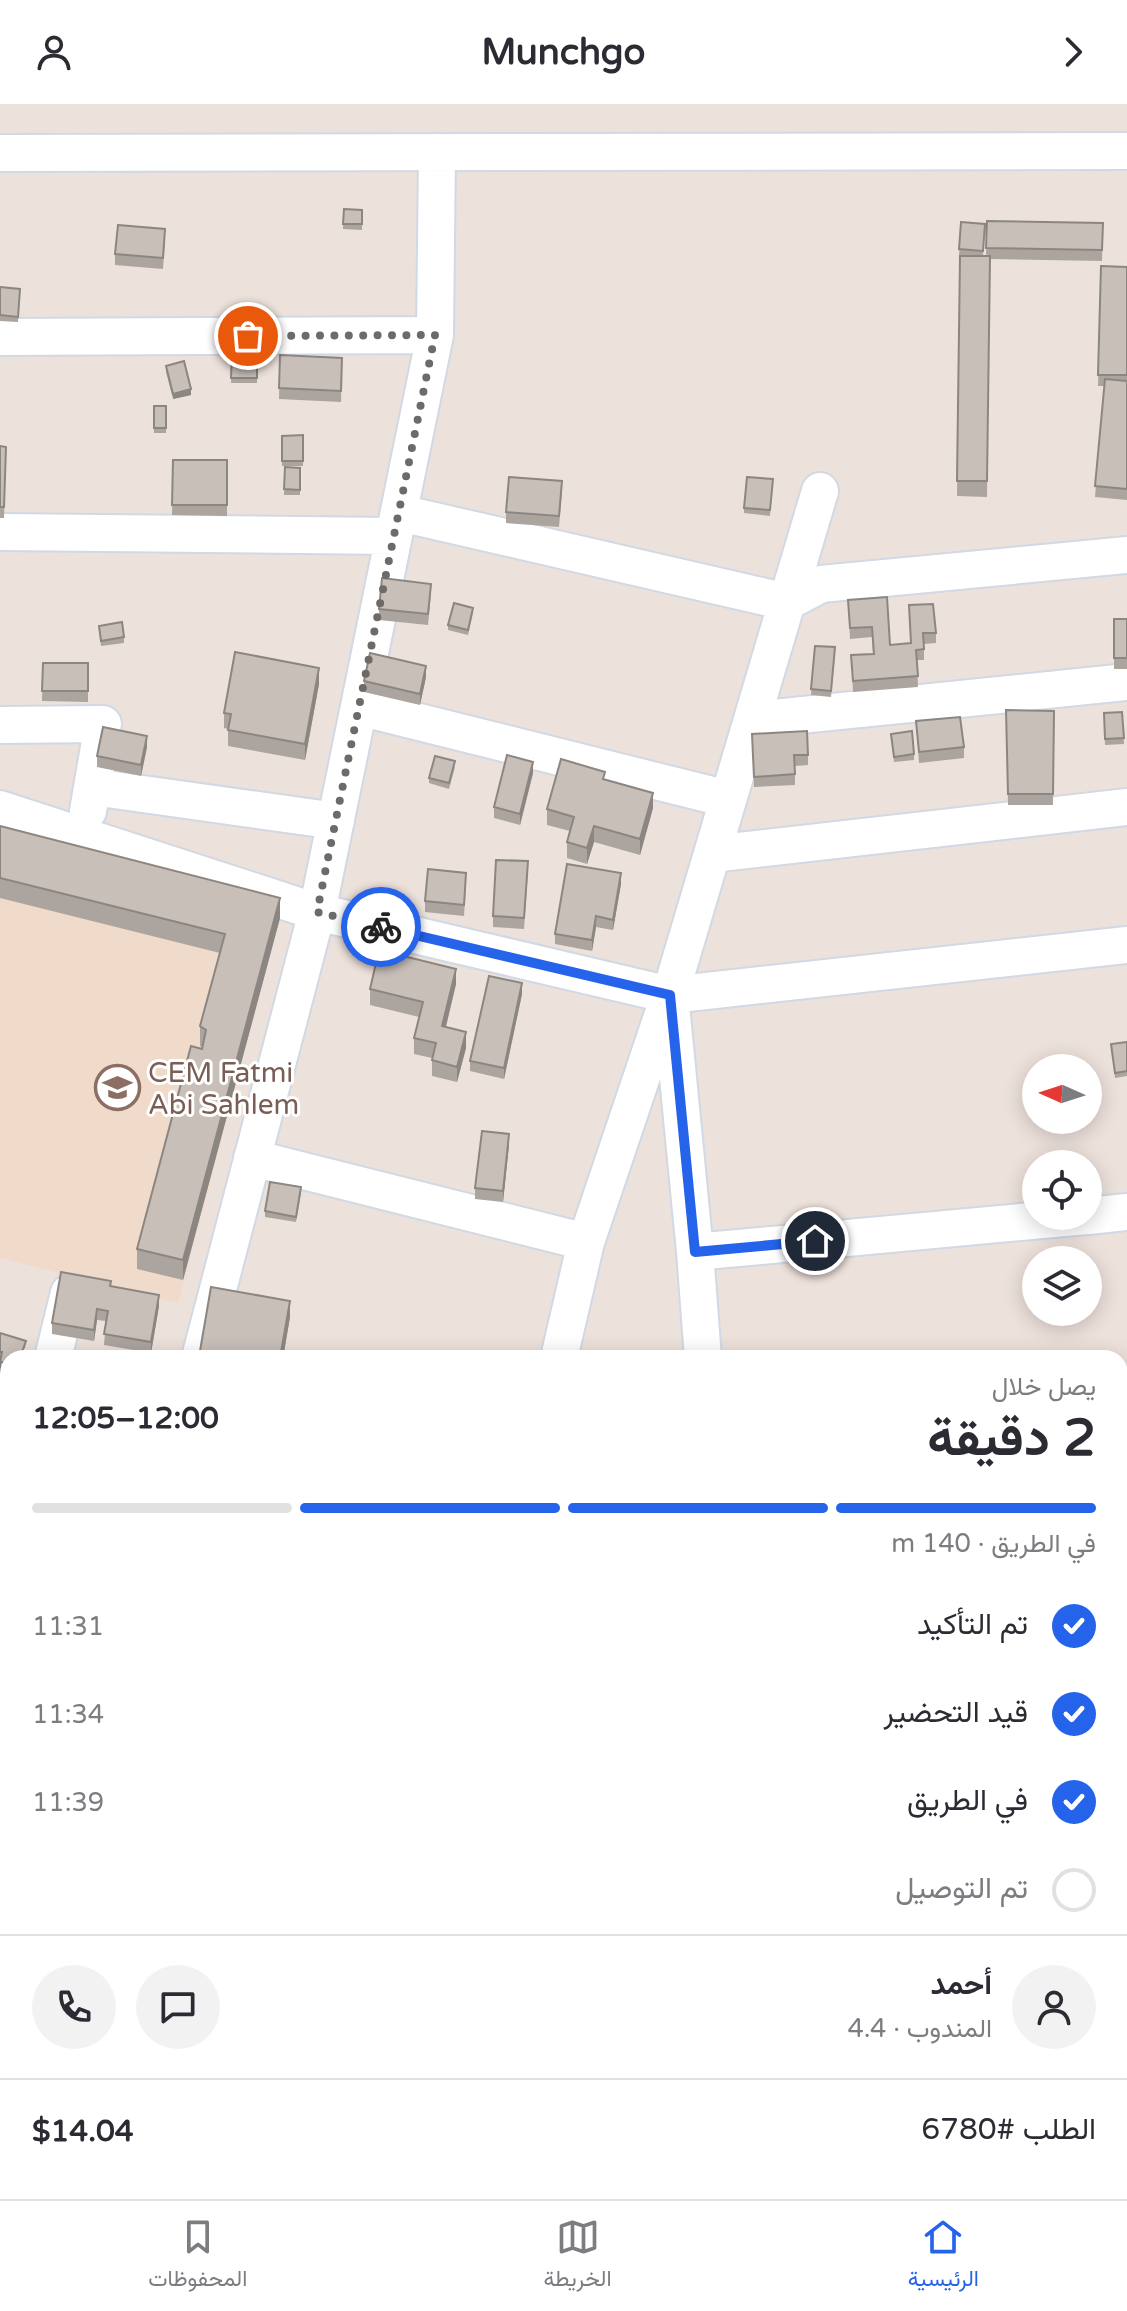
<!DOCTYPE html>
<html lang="ar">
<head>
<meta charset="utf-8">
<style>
	body { margin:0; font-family:"Varela Round",Vazirmatn,sans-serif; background:#f2f2f3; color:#2b2b33; direction:rtl; height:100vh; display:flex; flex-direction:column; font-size:30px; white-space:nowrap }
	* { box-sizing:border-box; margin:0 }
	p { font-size:26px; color:#7c7c81 }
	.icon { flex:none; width:44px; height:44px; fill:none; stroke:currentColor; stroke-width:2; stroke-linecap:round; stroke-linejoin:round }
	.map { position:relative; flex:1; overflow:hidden; direction:ltr }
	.details { position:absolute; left:0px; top:1246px; width:1128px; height:850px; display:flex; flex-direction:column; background:#fff; border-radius:24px 24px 0 0; box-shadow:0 4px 20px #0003; direction:rtl }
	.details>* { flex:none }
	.needle { width:52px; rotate:273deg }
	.buttons { position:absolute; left:1022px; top:950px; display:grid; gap:16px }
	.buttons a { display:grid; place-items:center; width:80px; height:80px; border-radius:50%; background:#fff; box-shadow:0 4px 20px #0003; font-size:40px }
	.pin { position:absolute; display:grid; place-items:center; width:68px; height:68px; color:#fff; margin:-34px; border:4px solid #fff; border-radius:50%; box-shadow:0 2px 8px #0007 }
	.courier { position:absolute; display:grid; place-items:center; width:80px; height:80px; margin:-40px; border:6px solid #2563eb; border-radius:50%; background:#fff; color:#222; box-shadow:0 2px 10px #0007 }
	.summary em { font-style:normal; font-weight:700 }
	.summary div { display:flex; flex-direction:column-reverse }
	.summary { display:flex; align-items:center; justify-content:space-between; height:136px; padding:0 32px }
	h1 { font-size:52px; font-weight:700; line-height:60px }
	.bar { display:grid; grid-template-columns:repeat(4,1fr); gap:12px 8px; align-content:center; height:96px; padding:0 32px }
	.bar i { height:10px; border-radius:6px; background:#e1e1e2 }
	.bar .on { background:#2563eb }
	.bar p { grid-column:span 4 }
	.line { display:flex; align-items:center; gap:20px; padding:0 32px; border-top:2px solid #e1e1e2 }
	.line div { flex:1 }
	.round { display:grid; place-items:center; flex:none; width:84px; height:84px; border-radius:42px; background:#f2f2f3 }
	ol { padding:0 32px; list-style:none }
	li { display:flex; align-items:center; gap:24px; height:88px }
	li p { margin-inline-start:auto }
	li .icon { padding:8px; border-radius:50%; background:#2563eb; color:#fff; stroke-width:4 }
	li:last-child { color:#7c7c81 }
	li i { width:44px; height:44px; border:4px solid #e1e1e2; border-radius:50% }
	header { display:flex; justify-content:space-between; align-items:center; height:104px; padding:0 32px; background:#fff; font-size:36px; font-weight:700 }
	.tab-bar { display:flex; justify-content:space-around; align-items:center; height:112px; border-top:2px solid #e1e1e2; background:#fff; font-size:22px; color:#7c7c81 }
	.tab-bar a { display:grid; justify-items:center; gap:4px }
	.tab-bar .on { color:#2563eb }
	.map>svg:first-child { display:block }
</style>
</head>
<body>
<header><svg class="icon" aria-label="forward" viewBox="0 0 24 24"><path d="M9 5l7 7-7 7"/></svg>Munchgo<svg class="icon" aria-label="person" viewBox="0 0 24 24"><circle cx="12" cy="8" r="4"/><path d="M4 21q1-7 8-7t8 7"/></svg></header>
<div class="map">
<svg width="1127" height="2095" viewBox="0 0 1127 2095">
	<rect width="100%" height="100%" fill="#ede1db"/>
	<!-- education -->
	<path fill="#f0dac9" d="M0 742 280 814 178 1199 0 1154Z
		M1127 1418V2095H927L926 2088H1120V1419Z"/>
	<!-- pitch -->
	<path fill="#def08e" d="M1127 1568V1701L1120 1702V1569Z"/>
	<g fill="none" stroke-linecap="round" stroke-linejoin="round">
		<defs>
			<path id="street" d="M0 49 1127 47
				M0 233 435 231
				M400 409 787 498 821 480 1127 451
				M0 428 393 432
				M359 603 728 695
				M752 616 1127 578
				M0 621 103 620 88 707
				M93 683 336 717
				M0 705 317 808 670 891 1127 841
				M712 750 1127 703
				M252 1054 586 1138
				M1088 1112 1127 1108
				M695 1148 1086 1112
				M53 1254 69 1189
				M200 1254 317 808 435 231 437 48
				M559 1254 586 1138 665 904
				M703 1254 695 1148 670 891 820 387
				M1120 1298 1127 1297
				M0 1367 8 1369
				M0 1851 8 1728
				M0 2030H8
				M391 2088 426 2095
				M789 2088 790 2095
				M93 2095V2088
				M580 2095 581 2088"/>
		</defs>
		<!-- street casing -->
		<use href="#street" stroke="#d0d9e4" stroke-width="40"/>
		<!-- street -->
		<use href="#street" stroke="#fff" stroke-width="36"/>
	</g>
	<!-- wall -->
	<path fill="#aca49f" d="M344 105 362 106V126L343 125Z
		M987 117 1103 119 1102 157 990 155 987 393 957 392 960 152H977L959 151 961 118 985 120 983 152H986Z
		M165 136 163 165 115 161V150Z
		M1101 162 1127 163V396L1095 393 1104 282H1098Z
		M0 183 20 185 18 218 0 217Z
		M232 249H257V279H231Z
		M280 251 342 254 341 298 279 295Z
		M166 262 191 291 173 295 166 268Z
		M154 302H166V329H154Z
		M303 331V362H282V332Z
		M0 342 6 343 4 414H0Z
		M173 356H227V412L172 411Z
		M285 363 300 364V391H284Z
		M773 375 770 412 744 409V404Z
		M562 388 559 423 506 419V408Z
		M431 490 428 521 379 516V505Z
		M848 496 890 541 911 539 909 501 936 529V539L924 540V556H917L918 583 853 588 851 551 873 550 872 533 850 535Z
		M473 509 468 531 448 526V521Z
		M1114 515H1127V565H1114Z
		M99 522 124 533V539L101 542Z
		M815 542 835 549 831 593 811 591Z
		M43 559H88V598L42 597Z
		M426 573 420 601 364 588V577Z
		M319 580 305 656 228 642V625L224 624V609Z
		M1006 606 1054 607 1053 701H1008Z
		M1122 608 1124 640 1105 641 1104 609Z
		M916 617 964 643V654L919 659Z
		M891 630 914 650V656L894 658Z
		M752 640 808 651V661L795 662V681L754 683Z
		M147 643 141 672 97 663V652Z
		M455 663 449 685 429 679V674Z
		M533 669 520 721 494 714V703Z
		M605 675 653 704 640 751 594 738 587 760 567 754V738L570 727 547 721V705Z
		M0 722 280 814 183 1176 137 1165V1145L202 945V943L200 942V922L220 849 0 794Z
		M528 768 524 825 493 823V812Z
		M466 780 464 812 425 808V797Z
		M621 780 613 826 596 823 592 847 555 840V830Z
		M456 880 446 923 466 944 457 978 432 972V954L414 950V934L419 913 370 901V885Z
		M522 890 504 975 470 967V957Z
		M1127 938V972L1115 974 1111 940Z
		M509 1041 503 1098 475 1095V1084Z
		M301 1089 296 1118 265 1113V1107Z
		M111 1183 159 1202 151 1249 104 1241 106 1217 97 1216 94 1237 52 1230V1219Z
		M290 1213 283 1254H200V1247Z
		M0 1229 26 1243 8 1254V1311L0 1310Z
		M2 1784H8V1835H1Z
		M674 2088H764V2095H700Z"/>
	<!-- shaded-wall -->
	<path fill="#8c8682" d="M191 285V291L173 295V290Z
		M426 562V573L420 601V590Z
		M319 564V580L305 656V640Z
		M147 632V643L141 672V661Z
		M533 658V669L520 721V710Z
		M653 689V704L640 751V735Z
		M594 722V738L587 760V744Z
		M621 769V780L613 826V816Z
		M280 794V814L183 1176V1156Z
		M596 812V823L592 847V836Z
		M456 865V880L442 938V922Z
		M522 879V890L504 975V964Z
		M466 928V944L457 978V963Z
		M509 1030V1041L503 1098V1087Z
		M159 1191V1202L151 1249V1238Z
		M290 1197V1213L283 1254H280Z
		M97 1205V1216L94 1237V1226Z"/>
	<!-- building -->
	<path fill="#c8bfb9" stroke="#8c8682" stroke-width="2" d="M344 105 362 106V120H343Z
		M987 117 1103 119 1102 146 986 144Z
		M961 118 985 120 983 147 959 145Z
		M118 121 165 125 163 154 115 150Z
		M960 152H990L987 377H957Z
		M1101 162 1127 163V271H1098Z
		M0 183 20 185 18 213 0 211Z
		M232 249H257V274H231Z
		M280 251 342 254 341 287 279 284Z
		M184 257 191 285 173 290 166 262Z
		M1105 275 1127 277V385L1095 382Z
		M154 302H166V324H154Z
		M303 331V357H282V332Z
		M0 342 6 343 4 403H0Z
		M173 356H227V401H172Z
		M285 363 300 364V386L284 385Z
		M509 373 562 377 559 412 506 408Z
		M747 373 773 375 770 406 744 404Z
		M382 474 431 480 428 510 379 505Z
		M887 493 890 541 911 539 909 501 933 500 936 529H923L924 545 916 546 918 572 853 577 851 551 874 550 872 523 850 524 848 496Z
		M454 499 473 504 468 526 448 521Z
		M1114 515H1127V554H1114Z
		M122 518 124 533 101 537 99 522Z
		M815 542 835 543 831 587 811 585Z
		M235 548 319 564 305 640 228 626 231 610 224 609Z
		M370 549 426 562 420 590 364 577Z
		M43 559H88V587H42Z
		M1006 606 1054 607 1053 690H1008Z
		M1122 608 1124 634 1105 635 1104 609Z
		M960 613 964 643 919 648 916 617Z
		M103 623 147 632 141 661 97 652Z
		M807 627 808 651H794L795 670 754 673 752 630Z
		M912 627 914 650 894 653 891 630Z
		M507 651 533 658 520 710 494 703Z
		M435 652 455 657 449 679 429 674Z
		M561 655 605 668 603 675 653 689 640 735 594 722 587 744 567 738 574 713 547 705Z
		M0 722 280 794 183 1156 137 1145 191 942 202 945 206 926 200 922 225 830 0 774Z
		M496 756 528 757 524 814 493 812Z
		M567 760 621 769 613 816 596 812 592 836 555 830Z
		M428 765 466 769 464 801 425 797Z
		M379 846 456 865 442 922 466 928 457 963 432 956 436 939 414 934 423 898 370 885Z
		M489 872 522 879 504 964 470 957Z
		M1127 938V967L1115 969 1111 940Z
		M482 1027 509 1030 503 1087 475 1084Z
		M270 1078 301 1083 296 1113 265 1107Z
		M61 1168 111 1177 110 1182 159 1191 151 1238 104 1230 108 1207 97 1205 94 1226 52 1219Z
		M211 1183 290 1197 280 1254H238L200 1247Z
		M0 1229 26 1237 20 1254H8V1259L0 1258 2 1248H0Z
		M0 1258 8 1259V1300L0 1299Z
		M2 1784H8V1824H1Z
		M99 2088H163V2095H98Z
		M738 2088H764L763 2095H745Z
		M978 2088H1030L1051 2095H976Z"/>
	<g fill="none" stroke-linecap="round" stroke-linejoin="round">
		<!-- done -->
		<path stroke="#6e6a68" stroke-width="8" stroke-dasharray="0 14.4" d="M248 232 435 231 317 808 381 823"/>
		<!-- route -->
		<path stroke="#2563eb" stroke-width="10" d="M381 823 670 891 695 1148 815 1137"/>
	</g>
	<!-- icons -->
	<defs>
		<symbol id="school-ring" viewBox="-11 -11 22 22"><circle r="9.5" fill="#fff" stroke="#8d6e63" stroke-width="1.5"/><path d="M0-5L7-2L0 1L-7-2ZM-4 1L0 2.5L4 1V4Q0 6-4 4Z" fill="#8d6e63"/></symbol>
	</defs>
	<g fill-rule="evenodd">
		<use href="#school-ring" x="92" y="958" width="51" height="51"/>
	</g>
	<g text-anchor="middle" stroke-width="6" stroke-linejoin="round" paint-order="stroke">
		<!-- education labels -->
		<g font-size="28" fill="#785e54" stroke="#fff" text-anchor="start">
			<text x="148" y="978">CEM Fatmi<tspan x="148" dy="32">Abi Sahlem</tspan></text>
		</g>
	</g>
</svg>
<div class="buttons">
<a><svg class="needle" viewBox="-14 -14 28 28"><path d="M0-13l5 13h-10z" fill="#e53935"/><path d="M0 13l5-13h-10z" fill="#7c7c81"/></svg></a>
<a><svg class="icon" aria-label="locate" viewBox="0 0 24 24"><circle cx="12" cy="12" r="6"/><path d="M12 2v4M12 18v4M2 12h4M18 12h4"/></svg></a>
<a><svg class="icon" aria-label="layers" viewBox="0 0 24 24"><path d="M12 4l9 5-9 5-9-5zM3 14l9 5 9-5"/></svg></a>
</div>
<div class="pin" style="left:248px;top:232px;background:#ea580c"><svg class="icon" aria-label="bag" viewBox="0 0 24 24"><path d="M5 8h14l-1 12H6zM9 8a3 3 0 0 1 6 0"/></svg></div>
<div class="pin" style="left:815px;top:1137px;background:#1f2937"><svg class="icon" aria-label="home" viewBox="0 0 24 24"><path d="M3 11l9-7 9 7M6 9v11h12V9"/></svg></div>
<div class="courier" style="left:381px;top:823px"><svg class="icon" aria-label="bike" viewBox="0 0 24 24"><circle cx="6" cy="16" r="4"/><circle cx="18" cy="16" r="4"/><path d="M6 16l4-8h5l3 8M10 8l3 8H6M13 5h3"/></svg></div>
<section class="details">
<div class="summary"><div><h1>2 دقيقة</h1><p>يصل خلال</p></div><em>12:00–12:05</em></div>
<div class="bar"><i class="on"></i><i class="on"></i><i class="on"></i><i></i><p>في الطريق · 140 m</p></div>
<ol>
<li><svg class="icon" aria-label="check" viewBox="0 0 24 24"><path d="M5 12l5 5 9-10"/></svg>تم التأكيد<p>11:31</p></li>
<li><svg class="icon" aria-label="check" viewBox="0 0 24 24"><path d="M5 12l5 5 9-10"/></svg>قيد التحضير<p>11:34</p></li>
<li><svg class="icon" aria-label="check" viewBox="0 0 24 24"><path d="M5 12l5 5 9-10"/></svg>في الطريق<p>11:39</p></li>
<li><i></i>تم التوصيل</li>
</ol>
<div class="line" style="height:144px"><a class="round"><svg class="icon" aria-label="person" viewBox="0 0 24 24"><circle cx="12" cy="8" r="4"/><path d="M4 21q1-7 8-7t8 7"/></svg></a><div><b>أحمد</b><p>المندوب · 4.4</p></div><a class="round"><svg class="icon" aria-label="chat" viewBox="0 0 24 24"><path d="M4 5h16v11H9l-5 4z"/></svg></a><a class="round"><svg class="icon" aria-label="phone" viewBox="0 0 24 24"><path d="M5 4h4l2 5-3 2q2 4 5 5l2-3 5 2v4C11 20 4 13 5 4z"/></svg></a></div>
<div class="line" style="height:104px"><div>الطلب #6780</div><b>$14.04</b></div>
</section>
</div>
<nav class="tab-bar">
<a class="on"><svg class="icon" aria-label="home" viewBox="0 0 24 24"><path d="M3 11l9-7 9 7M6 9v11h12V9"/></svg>الرئيسية</a>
<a><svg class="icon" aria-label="map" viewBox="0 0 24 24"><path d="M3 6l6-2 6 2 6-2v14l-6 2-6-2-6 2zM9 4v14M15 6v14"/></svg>الخريطة</a>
<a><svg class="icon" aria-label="saved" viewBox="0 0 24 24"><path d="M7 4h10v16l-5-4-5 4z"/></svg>المحفوظات</a>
</nav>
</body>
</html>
